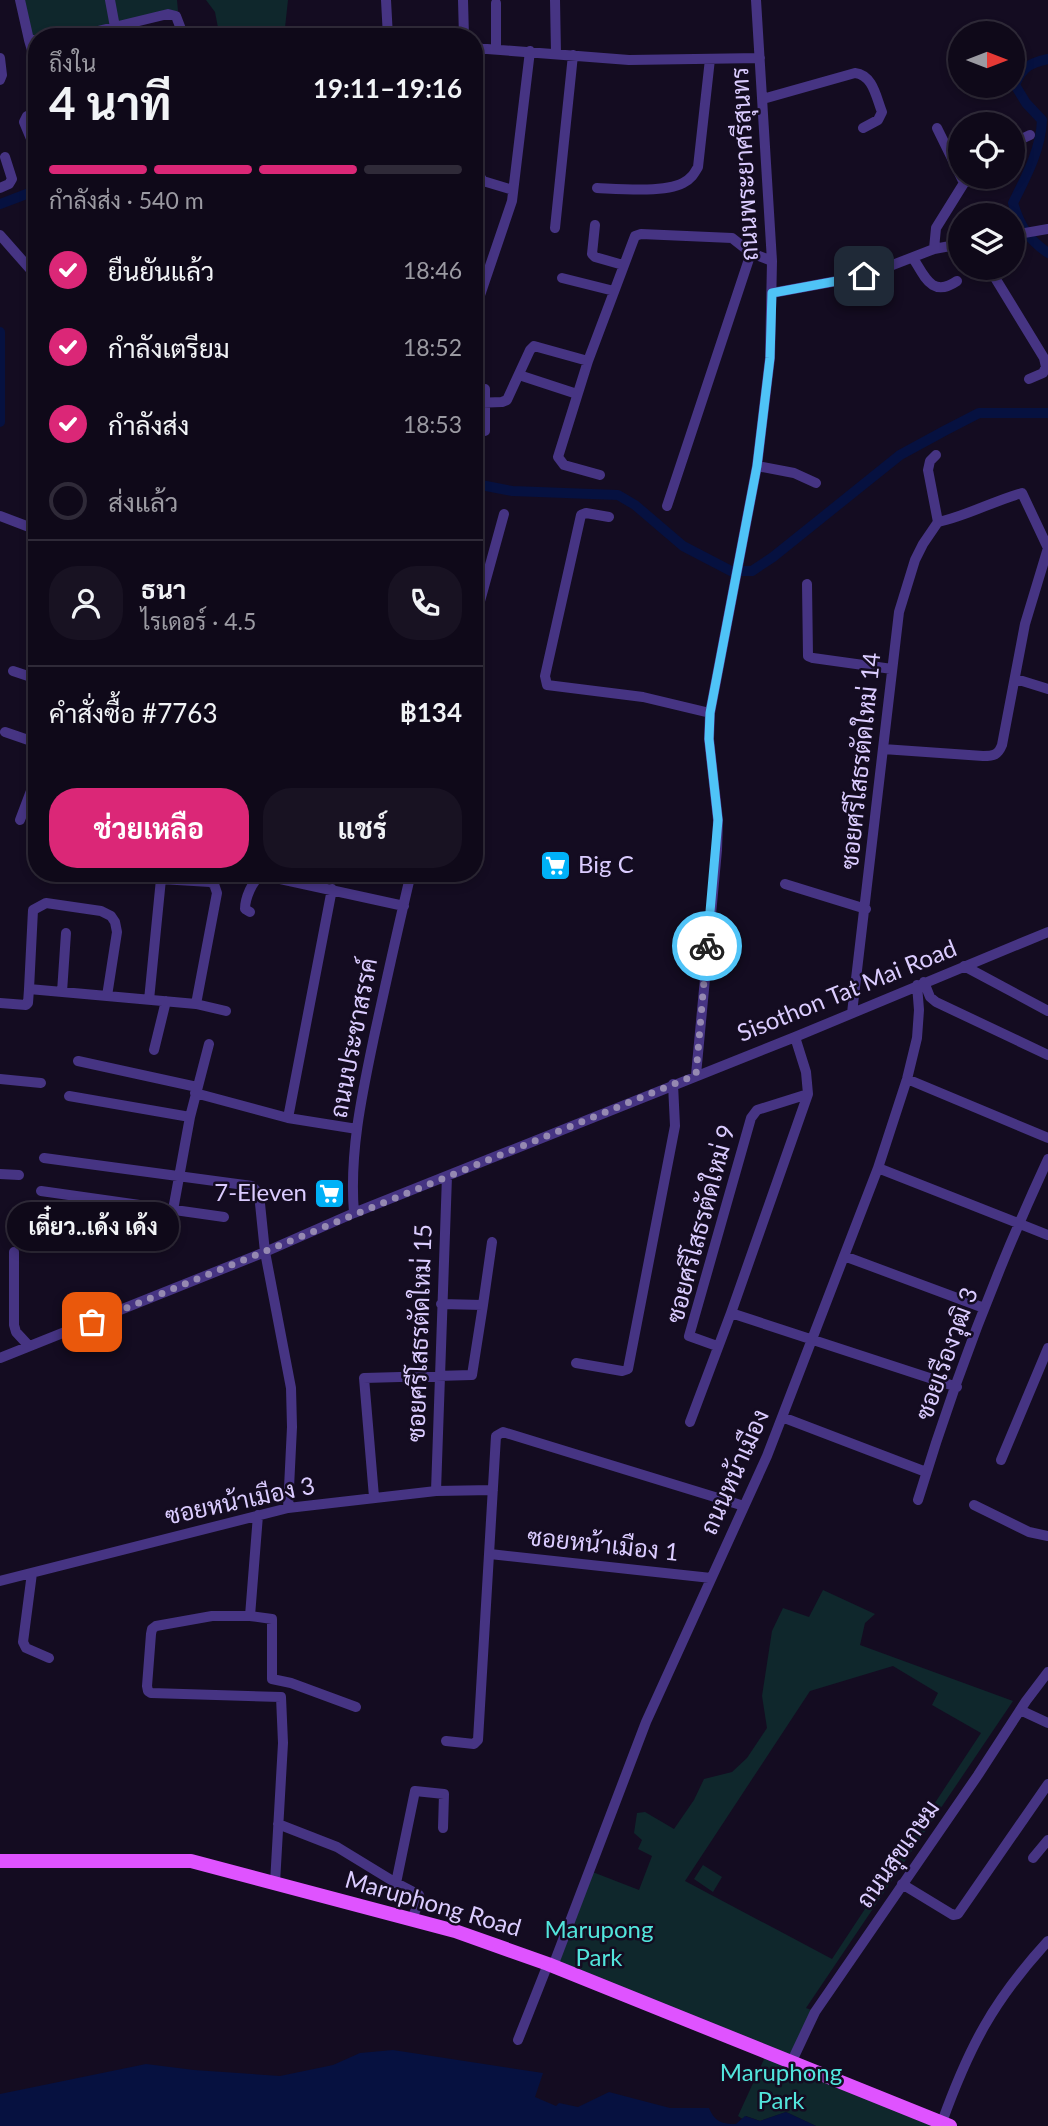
<!DOCTYPE html>
<html lang="th">
<head>
<meta charset="utf-8">
<style>
	body { margin:0; font-family:Lato,Sarabun,sans-serif; background:#181222; color:#f1f3f6; height:100vh; display:flex; flex-direction:column; font-size:26px; white-space:nowrap }
	* { box-sizing:border-box; margin:0 }
	p { font-size:23px; color:#9b9aa2 }
	.icon { flex:none; width:38px; height:38px; fill:none; stroke:currentColor; stroke-width:2; stroke-linecap:round; stroke-linejoin:round }
	.map { position:relative; flex:1; overflow:hidden }
	.side { position:absolute; left:28px; top:28px; width:455px; height:854px; display:flex; flex-direction:column; background:#0f0919; border-radius:28px; box-shadow:0 4px 10px #0003,0 0 0 2px #2f2a38 }
	.side>* { flex:none }
	.needle { width:46px; rotate:90deg }
	.fabs { position:absolute; left:948px; top:21px; display:grid; gap:14px }
	.fabs a { display:grid; place-items:center; width:77px; height:77px; border-radius:50%; background:#0f0919; box-shadow:0 4px 10px #0003,0 0 0 2px #2f2a38; font-size:35px }
	.pin { position:absolute; display:grid; place-items:center; width:60px; height:60px; color:#fff; margin:-30px; border-radius:14px; box-shadow:0 4px 10px #0006 }
	.courier { position:absolute; display:grid; place-items:center; width:70px; height:70px; margin:-35px; border:5px solid #4fc3f7; border-radius:50%; background:#fff; color:#222; box-shadow:0 2px 9px #0007 }
	.bubble { position:absolute; height:49px; border-radius:24px; background:#0f0919; box-shadow:0 4px 10px #0003,0 0 0 2px #2f2a38; font-size:23px; font-weight:700; line-height:49px; text-align:center }
	.summary em { font-style:normal; font-weight:700 }
	.summary div { display:flex; flex-direction:column-reverse }
	.summary { display:flex; align-items:center; justify-content:space-between; height:119px; padding:0 21px }
	h1 { font-size:46px; font-weight:700; line-height:52px }
	.bar { display:grid; grid-template-columns:repeat(4,1fr); gap:10px 7px; align-content:center; height:84px; padding:0 21px }
	.bar i { height:9px; border-radius:5px; background:#2f2a38 }
	.bar .selected { background:#db2777 }
	.bar p { grid-column:span 4 }
	.line { display:flex; align-items:center; gap:18px; padding:0 21px; border-top:2px solid #2f2a38 }
	.line div { flex:1 }
	.round { display:grid; place-items:center; flex:none; width:74px; height:74px; border-radius:28px; background:#181222 }
	ol { padding:0 21px; list-style:none }
	li { display:flex; align-items:center; gap:21px; height:77px }
	li p { margin-inline-start:auto }
	li .icon { padding:7px; border-radius:50%; background:#db2777; color:#fff; stroke-width:4 }
	li:last-child { color:#9b9aa2 }
	li i { width:38px; height:38px; border:4px solid #2f2a38; border-radius:50% }
	.action { display:flex; gap:14px; margin-top:auto; padding:14px 21px }
	.action a { flex:1; height:80px; border-radius:28px; background:#db2777; color:#fff; font-size:28px; font-weight:700; line-height:80px; text-align:center }
	.action a+a { background:#181222; color:#f1f3f6 }
	.map>svg:first-child { display:block }
</style>
</head>
<body>
<div class="map">
<svg width="1048" height="2126" viewBox="0 0 1048 2126">
	<rect width="100%" height="100%" fill="#140c21"/>
	<!-- green -->
	<path fill="#0f272c" fill-rule="evenodd" d="M22 0H107L110 25 79 33 37 37 31 35Z
		M114 0H177L178 11 118 23Z
		M206 0H288L284 37 219 33 215 12Z
		M823 1590 875 1614 865 1623 860 1645 1013 1701 806 2008 814 2011 791 2062 950 2126H816L786 2112 760 2121 746 2116 744 2120 738 2116 766 2055 556 1964 590 1871 639 1890 652 1856 638 1849 642 1840 634 1833 637 1813 645 1812 674 1829 694 1800 704 1779 732 1772 747 1758 767 1728 762 1696 772 1631 783 1608 809 1617ZM893 1666 938 1693 932 1705 981 1733 832 1959 685 1881 810 1691Z
		M703 1865 722 1877 713 1892 694 1879Z"/>
	<!-- water -->
	<path fill="#061140" d="M393 2050 543 2073 535 2097 556 2106 559 2103 578 2107 609 2092 670 2108H709C715 2122 722 2124 736 2124L745 2116 760 2121 786 2112 816 2126H0V2094L146 2064 194 2070 280 2076 333 2065 360 2053Z"/>
	<g fill="none" stroke-linecap="round" stroke-linejoin="round">
		<!-- canal -->
		<path stroke="#061140" stroke-width="10" d="M1048 59C1030 63 1022 67 1015 85L1026 103 1042 120C1041 149 1026 177 1013 203 1020 226 1028 239 1048 253
			M0 204 37 190
			M0 332V422
			M474 482 481 485 512 491 618 495 635 505 683 546 731 571H752L773 557 900 455 946 430 979 413H1048"/>
		<!-- minor -->
		<path stroke="#463483" stroke-width="10" d="M20 0 29 40H37
			M110 0 115 27
			M386 0 388 37
			M463 0 464 37
			M555 0 556 53
			M496 3V49
			M73 37 168 14 176 16 184 37
			M29 40 37 67
			M474 48 629 60 760 58
			M480 48 475 169 483 181 513 190
			M0 58 2 75 0 80
			M763 99 855 73C873 75 876 97 882 112L878 120 863 128
			M37 113 27 116 24 122 37 153
			M1013 143 1030 135
			M964 183 977 177
			M0 188 9 184 12 179 5 157
			M597 188C619 189 664 193 683 183 691 179 694 174 698 167L710 59
			M35 201 37 203
			M595 225 592 254 595 257 623 265
			M555 228 573 55
			M0 235 37 277
			M1013 235 1048 229
			M934 249 936 228 964 183 937 128
			M913 258C925 277 932 298 957 281
			M989 268 1044 358 1046 367 1043 373 1029 379
			M562 278 614 291
			M772 293 864 276 934 249 961 244
			M474 313 512 201 530 51
			M519 375 577 394
			M474 403 502 402 507 400 530 350 534 346 588 361
			M33 406 37 433
			M485 431V389
			M936 455 930 461 928 470 938 522
			M757 466 794 473 816 483
			M600 475 564 465 558 457 588 361 635 236 641 234 732 238 751 253 772 261
			M667 506 751 253
			M0 516 37 530
			M609 517 586 513 581 515 545 676 547 685 643 697 710 713
			M807 584 808 656 813 658 892 669
			M474 623 504 514
			M13 671 37 679
			M1016 679 1048 689
			M5 732 37 743
			M20 820 37 775
			M785 884 866 909
			M332 889 288 1118 357 1129
			M250 912 245 909C245 899 252 880 262 875L404 906
			M964 966 1048 1011
			M924 982 930 997 936 1002 1048 1055
			M29 989 33 910 46 903 101 911 111 916 115 922 117 932 107 996
			M62 992 66 933
			M149 1000 161 879 210 882 214 884 217 893 196 1004
			M0 1003 26 1005 28 1003 29 989 196 1004 226 1011
			M852 1013 899 612 915 560 923 544 938 522C967 516 993 501 1022 493L1048 548 1025 624 1002 745C998 755 994 756 983 756L883 749
			M154 1050 166 1001
			M78 1061 197 1087
			M696 1075 717 850 718 820 709 739 710 713 757 466 770 358 772 261 756 0
			M0 1079 41 1083
			M907 1079 1048 1138
			M195 1093 288 1118
			M69 1096 190 1117
			M44 1158 252 1186 259 1194 265 1252 291 1388 292 1427 288 1508
			M878 1168 1048 1235
			M0 1174 19 1175
			M41 1191 224 1217
			M173 1210 190 1117 209 1044
			M354 1213C349 1154 362 1094 374 1037 386 982 398 928 411 873
			M14 1252V1325L16 1332 29 1346
			M844 1256 984 1308
			M441 1304 483 1305 492 1242
			M731 1313 957 1387
			M717 1346 689 1336 751 1118 757 1110 808 1094
			M0 1358 265 1252 354 1213 795 1037 1048 932
			M576 1363 622 1371 628 1369 675 1126 673 1084
			M782 1417 926 1472
			M690 1422 731 1313 808 1094 806 1072 795 1037
			M1001 1460 1048 1348
			M436 1491 447 1176
			M374 1497 364 1378 472 1375 483 1305
			M918 1500C953 1384 997 1269 1048 1159
			M974 1505 1029 1532 1048 1536
			M258 1515 250 1616 272 1619V1679L291 1683 356 1707
			M490 1554 711 1578
			M32 1573 23 1642 26 1648 49 1658
			M0 1581 288 1508 436 1491 493 1490
			M250 1616H212L156 1626 152 1629 151 1634 147 1686 148 1691 151 1693 281 1697 283 1743 275 1883
			M1020 1710 1048 1723
			M446 1741 474 1744 478 1740 496 1436 503 1432 744 1506
			M278 1824 337 1847 396 1883
			M1033 1858 1048 1840
			M902 1884 953 1915 958 1914 1048 1784
			M412 1919 420 1899 419 1895 396 1883 415 1791 444 1794 443 1828
			M553 1966 646 1722 767 1456 878 1168 907 1079 917 1038 919 1010 917 985
			M518 2040 548 1964
			M791 2063 815 2012 978 1775 1026 1701 1048 1672
			M942 2122C969 2047 993 2001 1048 1941"/>
		<!-- major -->
		<path stroke="#df53ff" stroke-width="14" d="M0 1861H191L455 1931 548 1964 950 2126"/>
	</g>
	<g fill="none" stroke-linecap="round" stroke-linejoin="round">
		<!-- done -->
		<path stroke="#9589b1" stroke-width="7" stroke-dasharray="0 12.6" d="M92 1322 696 1075 707 946"/>
		<!-- route -->
		<path stroke="#4fc3f7" stroke-width="9" d="M707 946 718 820 709 739 710 713 757 466 770 358 772 293 864 276"/>
	</g>
	<!-- icons -->
	<defs>
		<symbol id="supermarket-square" viewBox="-11 -11 22 22"><rect x="-9" y="-9" width="18" height="18" rx="4" fill="#00b1f7" stroke="#140c21"/><path d="M-6-5.5h2.5l.6 2H6L4.5 2H-2.5L-4.4-4H-6ZM-1.5 3.2a1.3 1.3 0 1 0 .1 0ZM3 3.2a1.3 1.3 0 1 0 .1 0Z" fill="#fff"/></symbol>
	</defs>
	<g fill-rule="evenodd">
		<use href="#supermarket-square" x="538" y="848" width="35" height="35"/>
		<use href="#supermarket-square" x="312" y="1176" width="35" height="35"/>
	</g>
	<g text-anchor="middle" stroke-width="5" stroke-linejoin="round" paint-order="stroke">
		<!-- street labels -->
		<g font-size="24" fill="#dbccff" stroke="#140c21">
			<text transform="translate(745 164) rotate(-93)" y="8">ถนนพระยาศรีสุนทร</text>
			<text transform="translate(861 761) rotate(-84)" y="8">ซอยศรีโสธรตัดใหม่ 14</text>
			<text transform="translate(847 991) rotate(-22)" y="8">Sisothon Tat Mai Road</text>
			<text transform="translate(354 1038) rotate(-79)" y="8">ถนนประชาสรรค์</text>
			<text transform="translate(701 1224) rotate(-75)" y="8">ซอยศรีโสธรตัดใหม่ 9</text>
			<text transform="translate(420 1333) rotate(-88)" y="8">ซอยศรีโสธรตัดใหม่ 15</text>
			<text transform="translate(947 1354) rotate(-70)" y="8">ซอยเรืองวุฒิ 3</text>
			<text transform="translate(735 1472) rotate(-66)" y="8">ถนนหน้าเมือง</text>
			<text transform="translate(240 1501) rotate(-12)" y="8">ซอยหน้าเมือง 3</text>
			<text transform="translate(603 1545) rotate(6)" y="8">ซอยหน้าเมือง 1</text>
			<text transform="translate(898 1854) rotate(-55)" y="8">ถนนสุขเกษม</text>
			<text transform="translate(433 1904) rotate(16)" y="8">Maruphong Road</text>
		</g>
		<!-- poi labels -->
		<g font-size="24" fill="#dbccff" stroke="#140c21" text-anchor="start">
			<text x="578" y="873">Big C</text>
			<text x="307" y="1201" text-anchor="end">7-Eleven</text>
		</g>
		<!-- park labels -->
		<g font-size="24" fill="#52e5dc" stroke="#140c21">
			<text x="599" y="1938">Marupong<tspan x="599" dy="28">Park</tspan></text>
			<text x="781" y="2081">Maruphong<tspan x="781" dy="28">Park</tspan></text>
		</g>
	</g>
</svg>
<div class="fabs">
<a><svg class="needle" viewBox="-14 -14 28 28"><path d="M0-13l5 13h-10z" fill="#e53935"/><path d="M0 13l5-13h-10z" fill="#9b9aa2"/></svg></a>
<a><svg class="icon" aria-label="locate" viewBox="0 0 24 24"><circle cx="12" cy="12" r="6"/><path d="M12 2v4M12 18v4M2 12h4M18 12h4"/></svg></a>
<a><svg class="icon" aria-label="layers" viewBox="0 0 24 24"><path d="M12 4l9 5-9 5-9-5zM3 14l9 5 9-5"/></svg></a>
</div>
<div class="pin" style="left:92px;top:1322px;background:#ea580c"><svg class="icon" aria-label="bag" viewBox="0 0 24 24"><path d="M5 8h14l-1 12H6zM9 8a3 3 0 0 1 6 0"/></svg></div>
<div class="pin" style="left:864px;top:276px;background:#1f2937"><svg class="icon" aria-label="home" viewBox="0 0 24 24"><path d="M3 11l9-7 9 7M6 9v11h12V9"/></svg></div>
<div class="courier" style="left:707px;top:946px"><svg class="icon" aria-label="bike" viewBox="0 0 24 24"><circle cx="6" cy="16" r="4"/><circle cx="18" cy="16" r="4"/><path d="M6 16l4-8h5l3 8M10 8l3 8H6M13 5h3"/></svg></div>
<div class="bubble" style="left:7px;top:1202px;width:172px">เตี๋ยว..เด้ง เด้ง</div>
<section class="side">
<div class="summary"><div><h1>4 นาที</h1><p>ถึงใน</p></div><em>19:11–19:16</em></div>
<div class="bar"><i class="selected"></i><i class="selected"></i><i class="selected"></i><i></i><p>กำลังส่ง · 540 m</p></div>
<ol>
<li><svg class="icon" aria-label="check" viewBox="0 0 24 24"><path d="M5 12l5 5 9-10"/></svg>ยืนยันแล้ว<p>18:46</p></li>
<li><svg class="icon" aria-label="check" viewBox="0 0 24 24"><path d="M5 12l5 5 9-10"/></svg>กำลังเตรียม<p>18:52</p></li>
<li><svg class="icon" aria-label="check" viewBox="0 0 24 24"><path d="M5 12l5 5 9-10"/></svg>กำลังส่ง<p>18:53</p></li>
<li><i></i>ส่งแล้ว</li>
</ol>
<div class="line" style="height:126px"><a class="round"><svg class="icon" aria-label="person" viewBox="0 0 24 24"><circle cx="12" cy="8" r="4"/><path d="M4 21q1-7 8-7t8 7"/></svg></a><div><b>ธนา</b><p>ไรเดอร์ · 4.5</p></div><a class="round"><svg class="icon" aria-label="phone" viewBox="0 0 24 24"><path d="M5 4h4l2 5-3 2q2 4 5 5l2-3 5 2v4C11 20 4 13 5 4z"/></svg></a></div>
<div class="line" style="height:91px"><div>คำสั่งซื้อ #7763</div><b>฿134</b></div>
<div class="action"><a>ช่วยเหลือ</a><a>แชร์</a></div>
</section>
</div>
</body>
</html>
